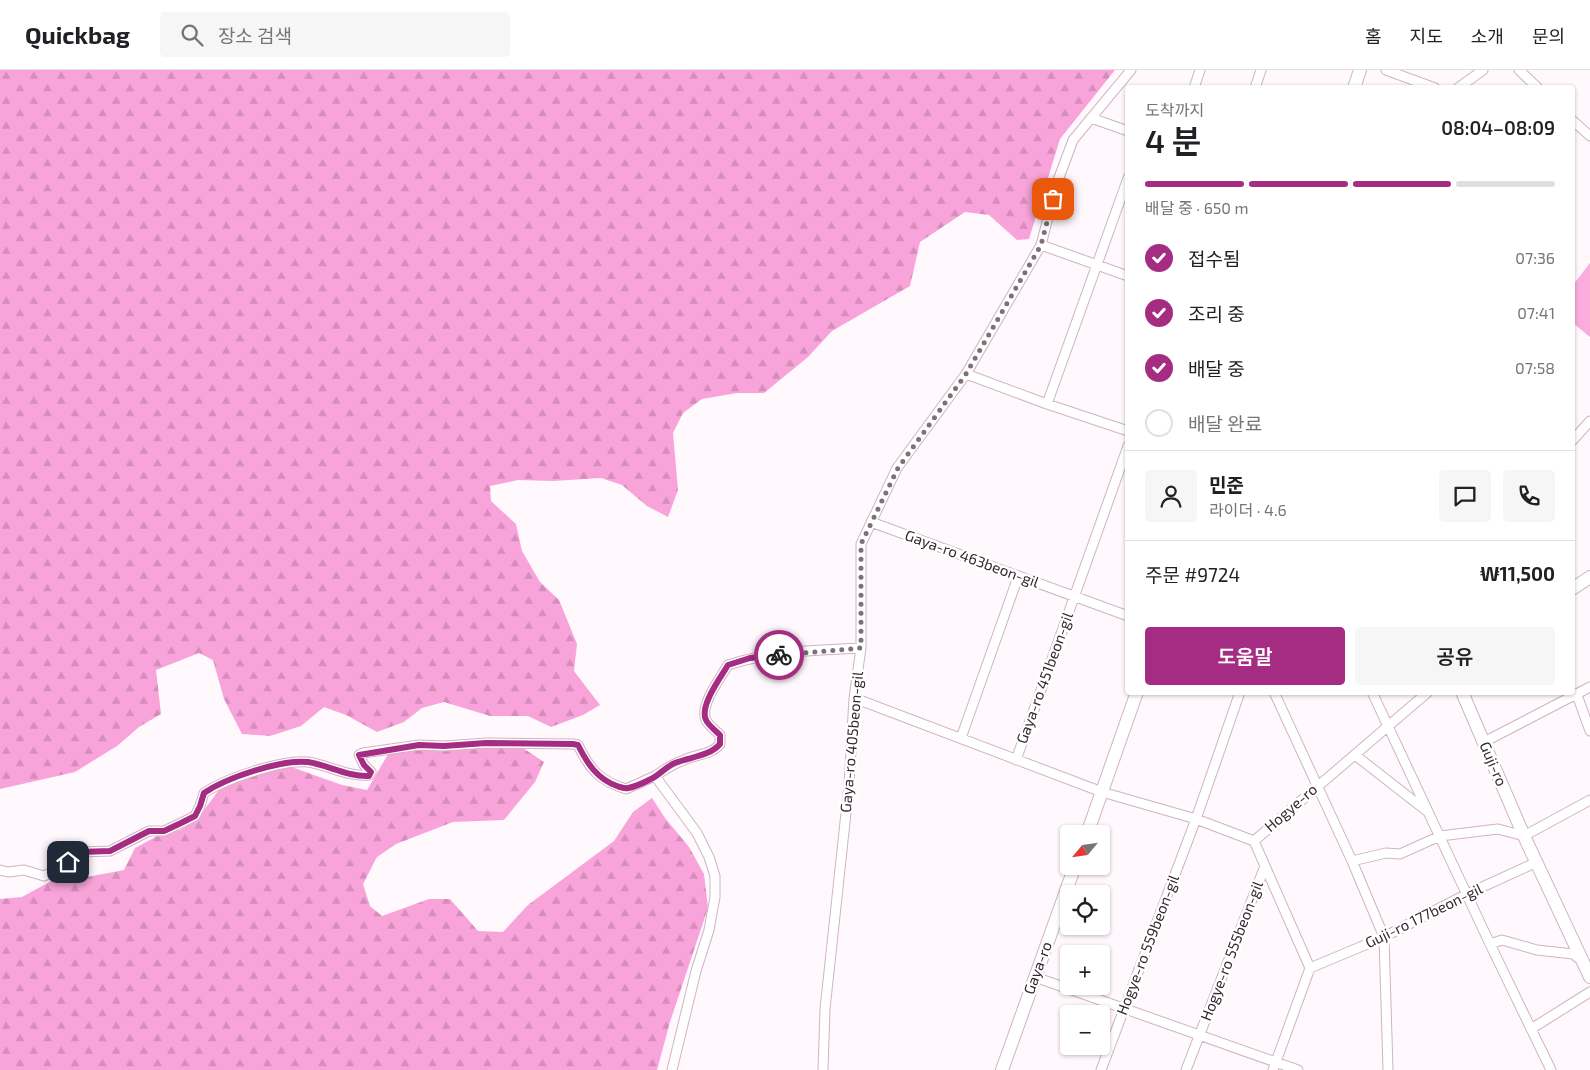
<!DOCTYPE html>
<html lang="ko">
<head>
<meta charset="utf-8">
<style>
	body { margin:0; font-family:"Exo 2","Noto Sans KR",sans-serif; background:#f6f6f6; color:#202124; height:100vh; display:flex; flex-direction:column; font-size:19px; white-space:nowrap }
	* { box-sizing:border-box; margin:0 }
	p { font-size:16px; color:#757577 }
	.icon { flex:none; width:28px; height:28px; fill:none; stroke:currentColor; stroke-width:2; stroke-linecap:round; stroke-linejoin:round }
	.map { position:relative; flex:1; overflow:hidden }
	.details { position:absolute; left:1125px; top:15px; width:450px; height:610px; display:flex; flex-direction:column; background:#fff; border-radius:5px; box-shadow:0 1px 4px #0004 }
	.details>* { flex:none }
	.needle { width:32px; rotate:241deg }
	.tools { position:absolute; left:1060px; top:755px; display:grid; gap:10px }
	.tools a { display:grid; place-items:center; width:50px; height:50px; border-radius:5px; background:#fff; box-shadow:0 1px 4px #0004; font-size:25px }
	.pin { position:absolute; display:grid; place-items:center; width:42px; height:42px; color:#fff; margin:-21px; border-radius:10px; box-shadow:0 2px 8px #0006 }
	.courier { position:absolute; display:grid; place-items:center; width:50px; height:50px; margin:-25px; border:4px solid #a42c83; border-radius:50%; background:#fff; color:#222; box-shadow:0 1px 6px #0007 }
	.headline em { font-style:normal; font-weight:600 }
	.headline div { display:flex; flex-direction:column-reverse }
	.headline { display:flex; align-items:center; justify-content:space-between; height:85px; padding:0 20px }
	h1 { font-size:32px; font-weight:600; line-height:38px }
	.bar { display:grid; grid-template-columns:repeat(4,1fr); gap:8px 5px; align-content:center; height:60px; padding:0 20px }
	.bar i { height:6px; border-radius:4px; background:#e0e0e0 }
	.bar .selected { background:#a42c83 }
	.bar p { grid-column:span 4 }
	.line { display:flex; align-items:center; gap:12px; padding:0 20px; border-top:1px solid #e0e0e0 }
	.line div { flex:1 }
	.round { display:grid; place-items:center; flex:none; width:52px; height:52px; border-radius:5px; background:#f6f6f6 }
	ol { padding:0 20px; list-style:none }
	li { display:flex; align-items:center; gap:15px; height:55px }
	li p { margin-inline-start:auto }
	li .icon { padding:5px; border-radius:50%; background:#a42c83; color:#fff; stroke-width:4 }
	li:last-child { color:#757577 }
	li i { width:28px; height:28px; border:2px solid #e0e0e0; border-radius:50% }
	.cta { display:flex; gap:10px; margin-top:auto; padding:10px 20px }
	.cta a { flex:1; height:58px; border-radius:5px; background:#a42c83; color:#fff; font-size:20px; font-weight:600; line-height:58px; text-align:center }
	.cta a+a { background:#f6f6f6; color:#202124 }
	header { display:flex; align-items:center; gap:30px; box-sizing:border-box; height:70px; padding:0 25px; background:#fff; border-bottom:1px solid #e0e0e0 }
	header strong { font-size:24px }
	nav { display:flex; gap:28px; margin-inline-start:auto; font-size:18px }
	.search { width:350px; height:45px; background:#f6f6f6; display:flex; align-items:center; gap:12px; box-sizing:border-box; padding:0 18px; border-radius:5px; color:#757577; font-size:19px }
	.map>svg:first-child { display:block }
</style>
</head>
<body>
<header>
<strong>Quickbag</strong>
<div class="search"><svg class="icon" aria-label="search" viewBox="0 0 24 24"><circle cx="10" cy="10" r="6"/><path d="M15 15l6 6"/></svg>장소 검색</div>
<nav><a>홈</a><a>지도</a><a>소개</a><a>문의</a></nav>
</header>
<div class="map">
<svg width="1590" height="1000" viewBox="0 0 1590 1000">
	<defs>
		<pattern id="forest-firs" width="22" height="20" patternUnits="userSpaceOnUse" patternTransform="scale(1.25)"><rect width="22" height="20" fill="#f8a4da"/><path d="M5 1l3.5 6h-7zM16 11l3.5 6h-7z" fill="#d58dbb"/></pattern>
	</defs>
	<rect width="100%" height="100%" fill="#fff8fc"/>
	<!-- forest -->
	<path fill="url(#forest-firs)" d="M0 0H1115L1060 69 1029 169 1017 170 989 145 965 142 920 172 910 216 832 261 808 287 764 323H737L702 329 683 343 673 363 678 420 668 447 647 436 622 415 601 408 553 411 518 410 490 416 491 431 516 454 522 481 540 512 559 530 577 574 574 601 600 635 583 645 551 657 528 646H490L444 632 422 638 404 652 377 662 346 645 324 637 301 656 270 666 242 664 224 629 213 590 199 583 156 600 161 644 139 657 117 676 75 702 0 719Z
		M478 676 523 678 544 692 535 712 504 750 453 752 396 774 377 787 363 814 370 836 382 846 429 829H450L478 861 503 862 528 835 614 771 633 742 652 728 665 748 689 777 704 804 708 838 670 952 657 1000H0V829L22 827 53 810 82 808 124 800 135 778 161 764 180 760 196 751 221 717 283 694 342 715 367 720 390 681Z"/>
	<!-- pitch -->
	<path fill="#f9acdd" d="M1590 193V267L1573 253V215Z"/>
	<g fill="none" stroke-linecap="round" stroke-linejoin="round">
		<defs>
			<path id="minor" d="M1386 0 1435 18
				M1519 0 1538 18
				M1194 18 1200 0
				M1255 18 1261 0
				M1458 18 1483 0
				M1091 48 1128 61
				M1572 50 1590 66
				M1041 175 1128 206
				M966 304 1047 334 1128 361
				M1047 334 1128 108
				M1572 371 1590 351
				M871 452 1128 546
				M1274 622 1352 791 1384 867 1388 1000
				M1372 622 1490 874 1551 1000
				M1577 625 1590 661
				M854 628 1102 722 1196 749 1254 771 1428 622
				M961 668 1018 507
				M1484 672 1590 617
				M1355 685 1428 742
				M1016 690 1128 376
				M1254 771 1310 898 1273 1000
				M1352 791 1386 783 1400 784 1440 766 1498 759 1524 766 1590 730
				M0 800 8 802 24 800 44 806 54 801 80 782 110 781 149 761H164L181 753 195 746 200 736 204 723C225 709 282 689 308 692 328 695 348 707 369 705L371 702 364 695 359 685 363 683 419 675 444 676 486 673 573 674 578 675C590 700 600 711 626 719L655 706
				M1490 874 1502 870 1537 880 1573 884 1581 890
				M1310 898 1384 867 1467 824 1537 792
				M1035 907 1298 1000
				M1531 959 1590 922
				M672 1000 696 901 709 860 715 827V806L709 787 697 763 655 706C665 699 673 694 684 690 697 684 711 685 720 674V665C716 661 708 655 706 650 699 636 721 607 728 595 770 581 817 580 861 578
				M823 1000 825 939 849 715 854 628 861 578V474L897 398 966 304 1041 175 1057 113 1073 70 1131 0
				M1101 1000 1196 749 1240 622
				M1186 1000 1265 796"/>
			<path id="secondary" d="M1354 18 1360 0
				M1572 519 1590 507
				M1462 622 1524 766 1590 907
				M1087 764 1137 622
				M1002 1000 1075 796"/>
		</defs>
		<!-- minor casing -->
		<use href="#minor" stroke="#d1b3c5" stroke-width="11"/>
		<!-- secondary casing -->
		<use href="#secondary" stroke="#d1b3c5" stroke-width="14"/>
		<!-- minor -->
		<use href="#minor" stroke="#fff" stroke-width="9"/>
		<!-- secondary -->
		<use href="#secondary" stroke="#fff" stroke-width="12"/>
	</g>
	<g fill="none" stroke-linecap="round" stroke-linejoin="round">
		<!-- done -->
		<path stroke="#7b7177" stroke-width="5" stroke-dasharray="0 9" d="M779 585 861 578V474L898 398 966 304 1041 175 1053 129"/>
		<!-- route -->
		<path stroke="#a42c83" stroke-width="6" d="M68 792 80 782 110 781 149 761H164L181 753 195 746 200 736 204 723C226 708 281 689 308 692 328 695 348 707 369 706L371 702 364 695 359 685 419 675 444 676 486 673 573 674 578 675C587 693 597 709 617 716 620 717 624 719 628 718 636 717 645 712 653 708 661 703 666 697 675 693 690 687 710 686 720 674V665C716 661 708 655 706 650 699 636 721 607 728 595L750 588 779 585"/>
	</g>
	<g text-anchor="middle" stroke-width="5" stroke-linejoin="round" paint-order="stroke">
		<!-- street labels -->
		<g font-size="15" fill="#342830" stroke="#fff">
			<text transform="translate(972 489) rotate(20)" y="5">Gaya-ro 463beon-gil</text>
			<text transform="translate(1045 608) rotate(-70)" y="5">Gaya-ro 451beon-gil</text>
			<text transform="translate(852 672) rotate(-85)" y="5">Gaya-ro 405beon-gil</text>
			<text transform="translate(1493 694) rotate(67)" y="5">Guji-ro</text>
			<text transform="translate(1291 738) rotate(-41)" y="5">Hogye-ro</text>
			<text transform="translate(1424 846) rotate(-26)" y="5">Guji-ro 177beon-gil</text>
			<text transform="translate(1148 875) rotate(-69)" y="5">Hogye-ro 559beon-gil</text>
			<text transform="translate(1232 881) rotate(-69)" y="5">Hogye-ro 555beon-gil</text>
			<text transform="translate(1038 898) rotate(-70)" y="5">Gaya-ro</text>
		</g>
	</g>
</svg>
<div class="tools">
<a><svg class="needle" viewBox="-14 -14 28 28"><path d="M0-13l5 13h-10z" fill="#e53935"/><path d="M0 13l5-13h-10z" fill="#757577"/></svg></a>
<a><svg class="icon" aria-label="locate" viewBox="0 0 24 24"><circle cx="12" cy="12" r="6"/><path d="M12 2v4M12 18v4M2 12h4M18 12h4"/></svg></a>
<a>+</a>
<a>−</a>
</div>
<div class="pin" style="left:1053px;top:129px;background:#ea580c"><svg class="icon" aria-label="bag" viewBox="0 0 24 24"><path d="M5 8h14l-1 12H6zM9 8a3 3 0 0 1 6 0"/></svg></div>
<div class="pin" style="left:68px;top:792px;background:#1f2937"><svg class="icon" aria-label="home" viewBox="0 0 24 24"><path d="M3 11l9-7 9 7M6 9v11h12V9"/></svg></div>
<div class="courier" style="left:779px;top:585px"><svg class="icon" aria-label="bike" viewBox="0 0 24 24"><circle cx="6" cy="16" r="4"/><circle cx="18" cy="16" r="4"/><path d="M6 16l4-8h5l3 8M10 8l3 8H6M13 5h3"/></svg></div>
<section class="details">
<div class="headline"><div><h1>4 분</h1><p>도착까지</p></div><em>08:04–08:09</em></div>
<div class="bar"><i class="selected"></i><i class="selected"></i><i class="selected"></i><i></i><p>배달 중 · 650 m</p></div>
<ol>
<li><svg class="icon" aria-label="check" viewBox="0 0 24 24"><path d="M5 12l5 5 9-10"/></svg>접수됨<p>07:36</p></li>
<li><svg class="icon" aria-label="check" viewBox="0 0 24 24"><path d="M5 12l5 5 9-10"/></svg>조리 중<p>07:41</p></li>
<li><svg class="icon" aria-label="check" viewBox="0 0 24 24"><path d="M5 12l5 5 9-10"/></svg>배달 중<p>07:58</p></li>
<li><i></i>배달 완료</li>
</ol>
<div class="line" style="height:90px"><a class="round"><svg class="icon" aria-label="person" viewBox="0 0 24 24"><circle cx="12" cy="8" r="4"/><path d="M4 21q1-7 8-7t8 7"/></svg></a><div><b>민준</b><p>라이더 · 4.6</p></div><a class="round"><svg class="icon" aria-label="chat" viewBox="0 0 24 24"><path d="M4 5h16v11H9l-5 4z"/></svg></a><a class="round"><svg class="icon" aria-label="phone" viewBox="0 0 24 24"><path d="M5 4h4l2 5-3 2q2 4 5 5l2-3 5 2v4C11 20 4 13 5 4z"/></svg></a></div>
<div class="line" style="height:65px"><div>주문 #9724</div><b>₩11,500</b></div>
<div class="cta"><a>도움말</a><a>공유</a></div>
</section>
</div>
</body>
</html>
